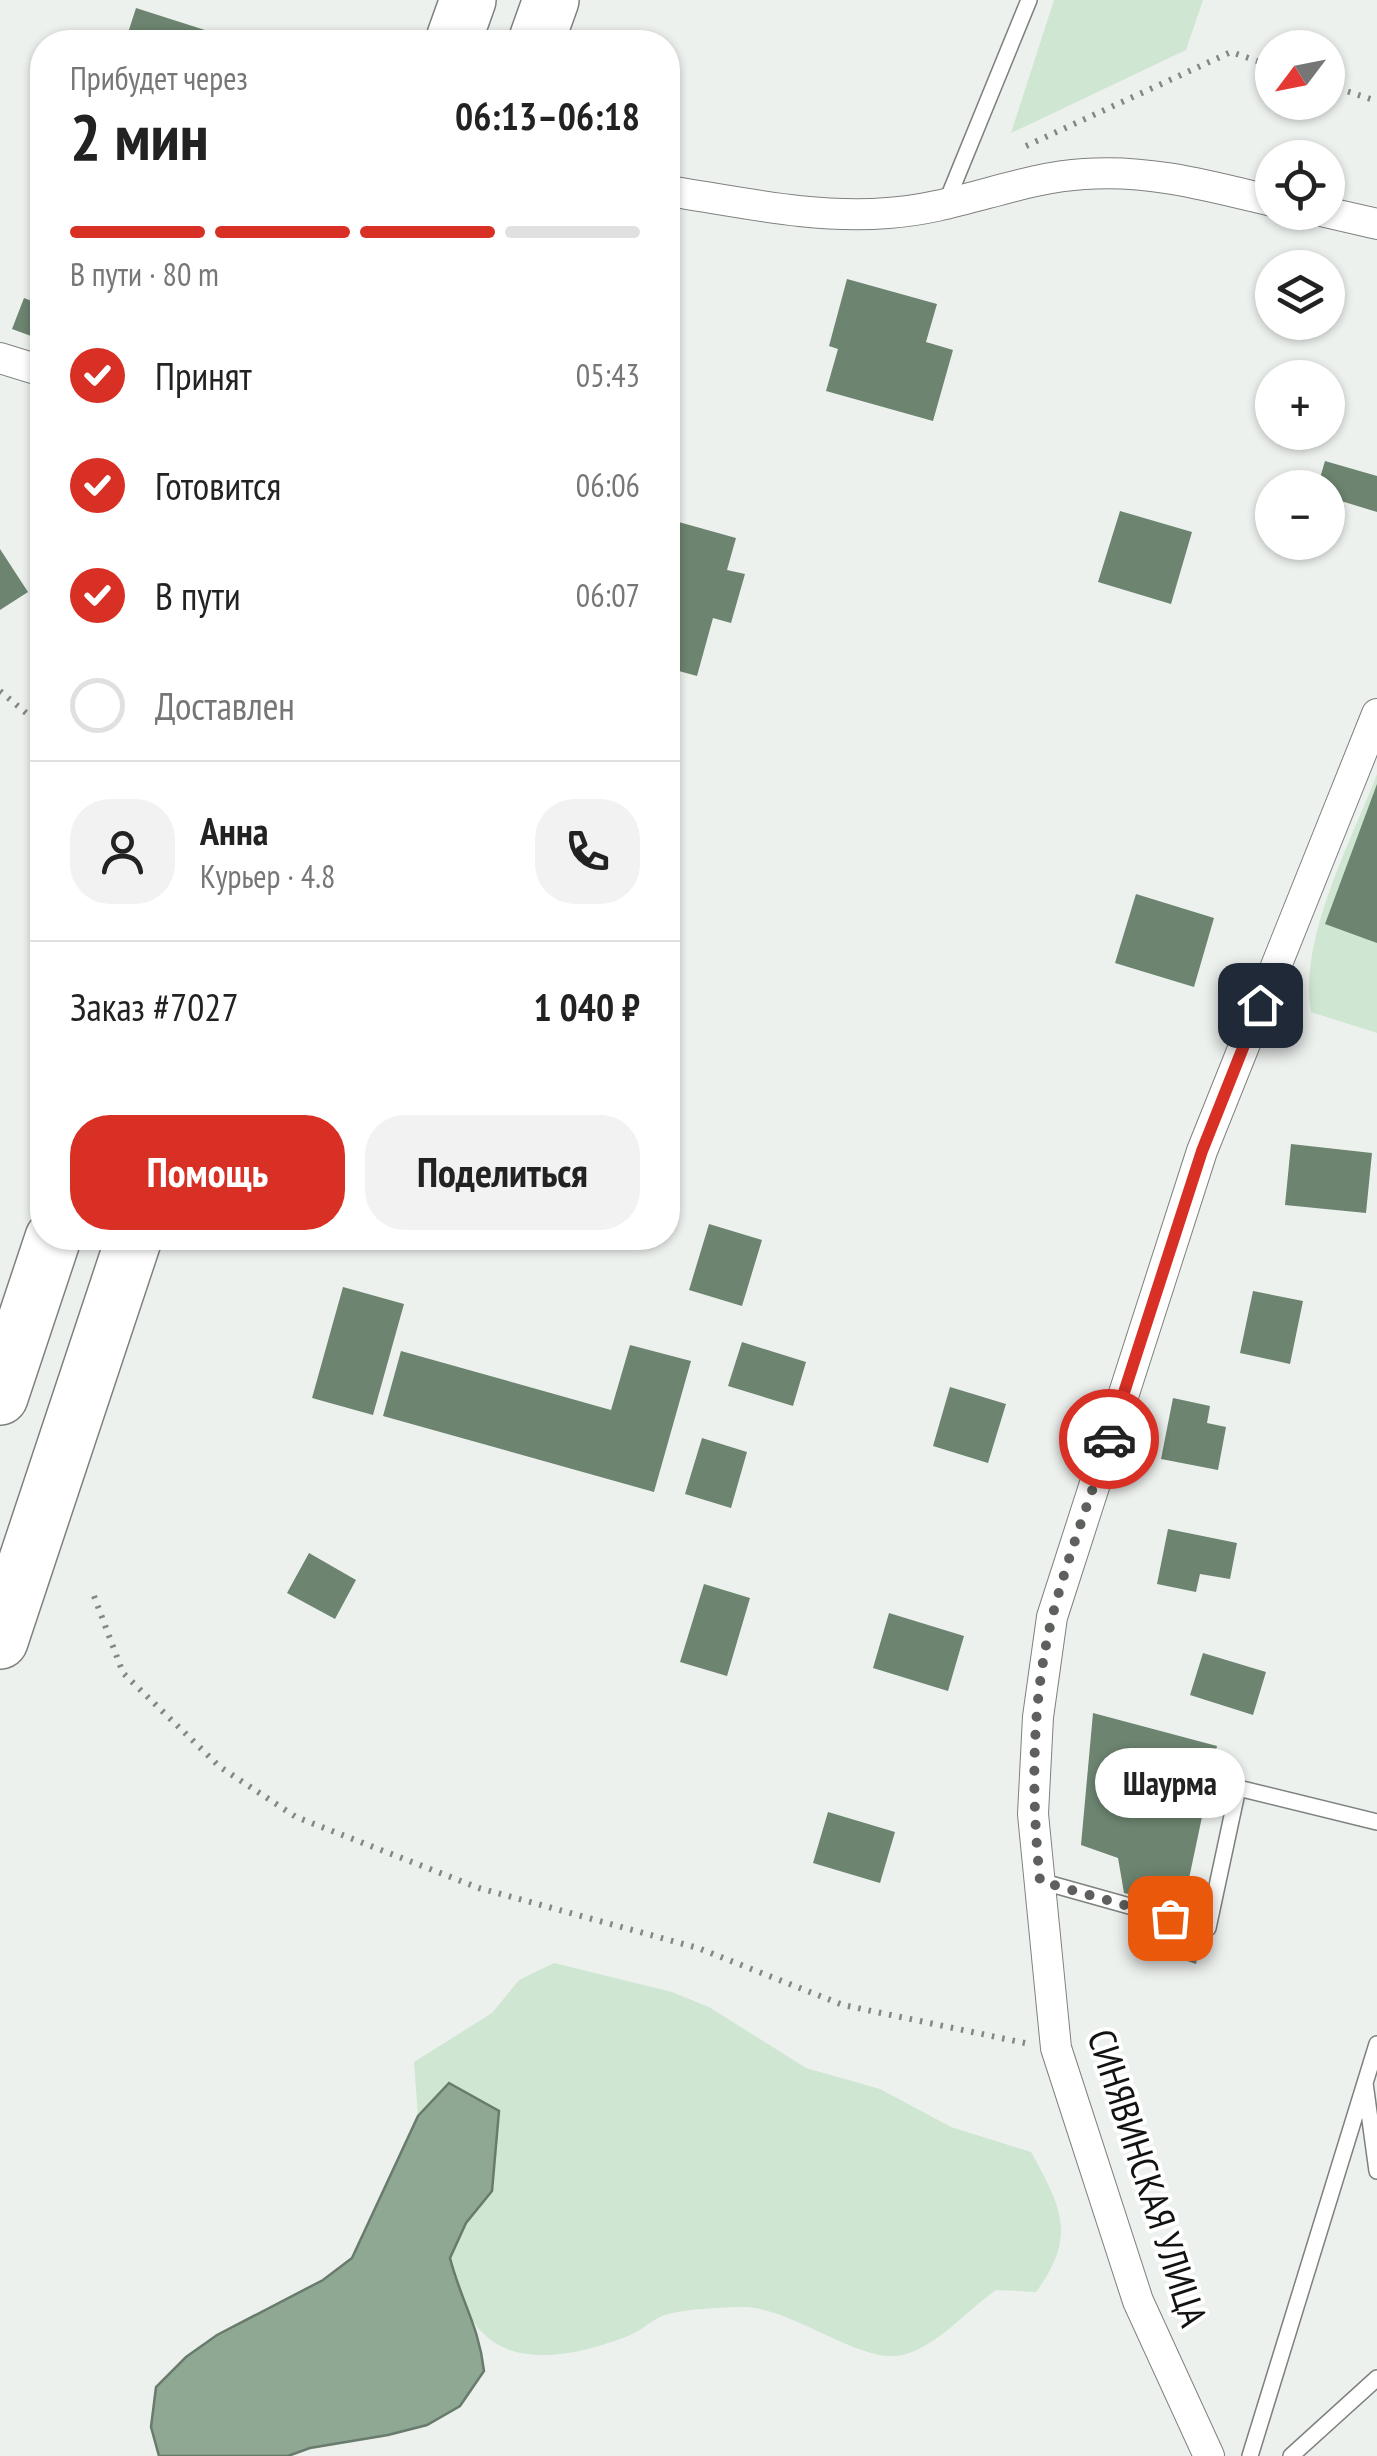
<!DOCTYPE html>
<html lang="ru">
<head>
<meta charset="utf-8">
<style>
	body { margin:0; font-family:"PT Sans Narrow",sans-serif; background:#f2f2f2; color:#222; height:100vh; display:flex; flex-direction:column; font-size:38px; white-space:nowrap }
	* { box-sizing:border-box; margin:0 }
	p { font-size:32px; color:#767676 }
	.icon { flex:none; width:55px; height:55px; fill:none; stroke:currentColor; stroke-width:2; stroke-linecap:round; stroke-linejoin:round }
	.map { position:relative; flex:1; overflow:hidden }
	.panel { position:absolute; left:30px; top:30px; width:650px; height:1220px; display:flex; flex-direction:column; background:#fff; border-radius:40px; box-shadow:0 2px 8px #0004 }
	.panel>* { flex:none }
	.needle { width:65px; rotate:238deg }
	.controls { position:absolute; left:1255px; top:30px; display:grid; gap:20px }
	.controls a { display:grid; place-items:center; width:90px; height:90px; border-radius:50%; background:#fff; box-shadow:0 2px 8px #0004; font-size:50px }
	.pin { position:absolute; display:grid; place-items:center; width:85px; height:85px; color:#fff; margin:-42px; border-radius:20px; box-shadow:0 5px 15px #0006 }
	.courier { position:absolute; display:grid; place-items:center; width:100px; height:100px; margin:-50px; border:8px solid #d93025; border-radius:50%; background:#fff; color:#222; box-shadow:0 2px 12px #0007 }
	.bubble { position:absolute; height:70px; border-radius:35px; background:#fff; box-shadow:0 2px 8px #0004; font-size:32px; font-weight:600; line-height:70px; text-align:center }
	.head em { font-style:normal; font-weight:600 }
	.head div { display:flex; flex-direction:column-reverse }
	.head { display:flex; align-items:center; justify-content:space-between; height:170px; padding:0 40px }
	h1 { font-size:65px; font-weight:600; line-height:75px }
	.bar { display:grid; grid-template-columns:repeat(4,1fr); gap:15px 10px; align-content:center; height:120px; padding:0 40px }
	.bar i { height:12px; border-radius:8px; background:#e0e0e0 }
	.bar .on { background:#d93025 }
	.bar p { grid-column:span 4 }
	.line { display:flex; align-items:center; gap:25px; padding:0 40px; border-top:2px solid #e0e0e0 }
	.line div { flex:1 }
	.round { display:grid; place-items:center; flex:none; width:105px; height:105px; border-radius:40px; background:#f2f2f2 }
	ol { padding:0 40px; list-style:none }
	li { display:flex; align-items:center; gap:30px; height:110px }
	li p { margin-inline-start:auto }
	li .icon { padding:10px; border-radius:50%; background:#d93025; color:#fff; stroke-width:4 }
	li:last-child { color:#767676 }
	li i { width:55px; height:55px; border:5px solid #e0e0e0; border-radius:50% }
	.primary-button { display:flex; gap:20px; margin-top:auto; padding:20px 40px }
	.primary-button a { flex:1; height:115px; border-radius:40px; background:#d93025; color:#fff; font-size:40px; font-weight:600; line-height:115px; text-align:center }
	.primary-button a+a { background:#f2f2f2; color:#222 }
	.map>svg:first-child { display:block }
</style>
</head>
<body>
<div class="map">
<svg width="1377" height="2456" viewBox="0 0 1377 2456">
	<rect width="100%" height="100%" fill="#edf1ee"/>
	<!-- green -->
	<path fill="#cee6d2" d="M1054 0H1203L1186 50 1011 133Z
		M1377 774V1033L1311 1012C1298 940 1351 842 1377 774Z
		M554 1963 672 1992 709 2007 806 2068 880 2089 951 2127 1031 2152C1062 2208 1077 2237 1036 2292L996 2290C967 2310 938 2346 903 2355 861 2365 794 2308 744 2307 722 2307 689 2309 668 2314 654 2317 642 2331 628 2336 584 2353 515 2372 478 2328 462 2309 456 2282 450 2258L466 2223 492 2191 499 2111 449 2083 418 2116 414 2062 492 2013 519 1980Z"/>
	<!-- water -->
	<path fill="#8ea893" stroke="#687b6c" stroke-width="2.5" d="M449 2083 499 2111 492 2191 466 2223 450 2258C461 2301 479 2326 484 2371L460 2406 427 2425 388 2435 310 2448 288 2456H159L151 2427 156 2387 186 2357 217 2335 323 2280 352 2258 418 2116Z"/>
	<!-- building -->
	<path fill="#6c8470" d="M136 8 208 31 204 42H125Z
		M847 279 937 304 926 342 953 350 933 421 826 391 838 349 829 346Z
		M24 298 42 305V340L12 329Z
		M1325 461 1377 476V512L1328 497V488H1317Z
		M1120 511 1192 532 1171 604 1098 582Z
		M668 519 736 538 727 570 745 574 731 623 713 618 697 676 668 668Z
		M0 549 28 592 0 610Z
		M1377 784V943L1325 924Z
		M1136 894 1214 918 1194 987 1115 963Z
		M1291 1144 1372 1153 1366 1213 1285 1205Z
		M709 1224 762 1240 742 1306 689 1290Z
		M343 1287 404 1304 373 1415 312 1398Z
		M1253 1291 1303 1301 1290 1364 1240 1353Z
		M742 1342 806 1362 793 1406 728 1386Z
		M630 1345 691 1361 654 1492 383 1416 401 1351 611 1410Z
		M950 1387 1006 1404 988 1463 933 1446Z
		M1173 1398 1210 1406 1207 1423 1226 1427 1218 1470 1161 1459Z
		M702 1438 747 1452 731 1508 685 1494Z
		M1168 1529 1237 1543 1230 1579 1200 1574 1196 1592 1157 1584Z
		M309 1553 356 1580 335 1619 287 1593Z
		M704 1584 750 1598 727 1676 680 1662Z
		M889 1613 964 1636 948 1691 873 1668Z
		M1203 1653 1266 1672 1253 1715 1190 1695Z
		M1093 1713 1217 1746 1183 1907 1124 1893 1118 1858 1081 1845Z
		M828 1812 895 1832 880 1883 813 1863Z
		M1140 1919 1202 1937 1196 1964 1135 1943Z"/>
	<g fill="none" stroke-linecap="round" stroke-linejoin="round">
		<defs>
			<path id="lane" d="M946 203 1029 0
				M1040 1881 1208 1928 1238 1788 1377 1822
				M1377 2044 1365 2083 1377 2171
				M1250 2456 1365 2083
				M1291 2456 1377 2378"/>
			<path id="street" d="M668 191C741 202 814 219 888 213 955 209 1018 178 1084 174 1149 169 1210 186 1272 201
				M1325 212 1377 224
				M0 358 42 371
				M1209 2456 1138 2301 1056 2048 1033 1814 1038 1717 1052 1617 1202 1151 1377 714"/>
			<path id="highway" d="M453 42 468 0
				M536 42 551 0
				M0 1397 53 1238
				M0 1641 134 1238"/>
		</defs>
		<!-- lane casing -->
		<use href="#lane" stroke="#7e817e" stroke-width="18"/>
		<!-- street casing -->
		<use href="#street" stroke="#7e817e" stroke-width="32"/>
		<!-- highway casing -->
		<use href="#highway" stroke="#7e817e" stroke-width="58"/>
		<!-- path -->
		<path stroke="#848785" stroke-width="6" stroke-dasharray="2.5 8" stroke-linecap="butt" d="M1328 85 1377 101
			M1026 146 1231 52 1272 66
			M0 691 37 722 42 745
			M94 1596 123 1673 220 1767 296 1817 479 1888 698 1948 843 2005 1025 2043"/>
		<!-- lane -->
		<use href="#lane" stroke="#fff" stroke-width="15"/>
		<!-- street -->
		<use href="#street" stroke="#fff" stroke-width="30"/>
		<!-- highway -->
		<use href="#highway" stroke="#fff" stroke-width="55"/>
	</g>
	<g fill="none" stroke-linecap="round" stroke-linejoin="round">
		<!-- done -->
		<path stroke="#5e605e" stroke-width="10" stroke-dasharray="0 18" d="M1109 1439C1091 1497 1068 1555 1053 1614 1031 1699 1031 1795 1040 1881L1170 1918"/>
		<!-- route -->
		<path stroke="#d93025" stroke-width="12" d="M1109 1439 1202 1151 1260 1005"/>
	</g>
	<g text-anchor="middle" stroke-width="8" stroke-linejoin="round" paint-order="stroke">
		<!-- street labels -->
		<g font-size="38" fill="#111211" stroke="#fff">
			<text transform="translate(1147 2178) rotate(72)" y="13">СИНЯВИНСКАЯ УЛИЦА</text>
		</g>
	</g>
</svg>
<div class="controls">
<a><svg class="needle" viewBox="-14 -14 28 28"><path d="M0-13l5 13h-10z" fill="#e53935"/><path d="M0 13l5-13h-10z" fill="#767676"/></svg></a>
<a><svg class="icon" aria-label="locate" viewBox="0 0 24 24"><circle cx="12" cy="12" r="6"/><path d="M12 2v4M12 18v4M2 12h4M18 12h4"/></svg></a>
<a><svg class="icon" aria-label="layers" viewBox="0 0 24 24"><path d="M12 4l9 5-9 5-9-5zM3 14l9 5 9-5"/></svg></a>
<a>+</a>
<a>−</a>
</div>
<div class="pin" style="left:1170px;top:1918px;background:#ea580c"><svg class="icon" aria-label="bag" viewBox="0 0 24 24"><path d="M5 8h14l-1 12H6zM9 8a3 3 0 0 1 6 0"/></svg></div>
<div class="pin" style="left:1260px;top:1005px;background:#1f2937"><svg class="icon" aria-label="home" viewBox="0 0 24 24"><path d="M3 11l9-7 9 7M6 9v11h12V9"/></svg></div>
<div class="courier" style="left:1109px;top:1439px"><svg class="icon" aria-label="car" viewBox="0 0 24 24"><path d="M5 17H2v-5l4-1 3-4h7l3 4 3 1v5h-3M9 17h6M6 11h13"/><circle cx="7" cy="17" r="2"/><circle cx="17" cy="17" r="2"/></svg></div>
<div class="bubble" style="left:1095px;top:1748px;width:150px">Шаурма</div>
<section class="panel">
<div class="head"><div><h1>2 мин</h1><p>Прибудет через</p></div><em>06:13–06:18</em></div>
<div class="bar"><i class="on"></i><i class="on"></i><i class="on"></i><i></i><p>В пути · 80 m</p></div>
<ol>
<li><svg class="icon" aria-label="check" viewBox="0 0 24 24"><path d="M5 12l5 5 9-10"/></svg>Принят<p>05:43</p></li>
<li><svg class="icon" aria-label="check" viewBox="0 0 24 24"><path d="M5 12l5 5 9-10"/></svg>Готовится<p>06:06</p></li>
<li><svg class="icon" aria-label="check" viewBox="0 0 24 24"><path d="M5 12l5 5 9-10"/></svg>В пути<p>06:07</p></li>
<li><i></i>Доставлен</li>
</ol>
<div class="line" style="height:180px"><a class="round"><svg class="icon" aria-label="person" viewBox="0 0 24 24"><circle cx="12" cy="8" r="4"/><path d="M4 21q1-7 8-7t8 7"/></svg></a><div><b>Анна</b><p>Курьер · 4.8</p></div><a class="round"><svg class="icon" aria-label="phone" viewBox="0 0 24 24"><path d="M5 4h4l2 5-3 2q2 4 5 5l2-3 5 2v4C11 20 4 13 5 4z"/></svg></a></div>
<div class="line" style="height:130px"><div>Заказ #7027</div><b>1 040 ₽</b></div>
<div class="primary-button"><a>Помощь</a><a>Поделиться</a></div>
</section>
</div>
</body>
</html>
